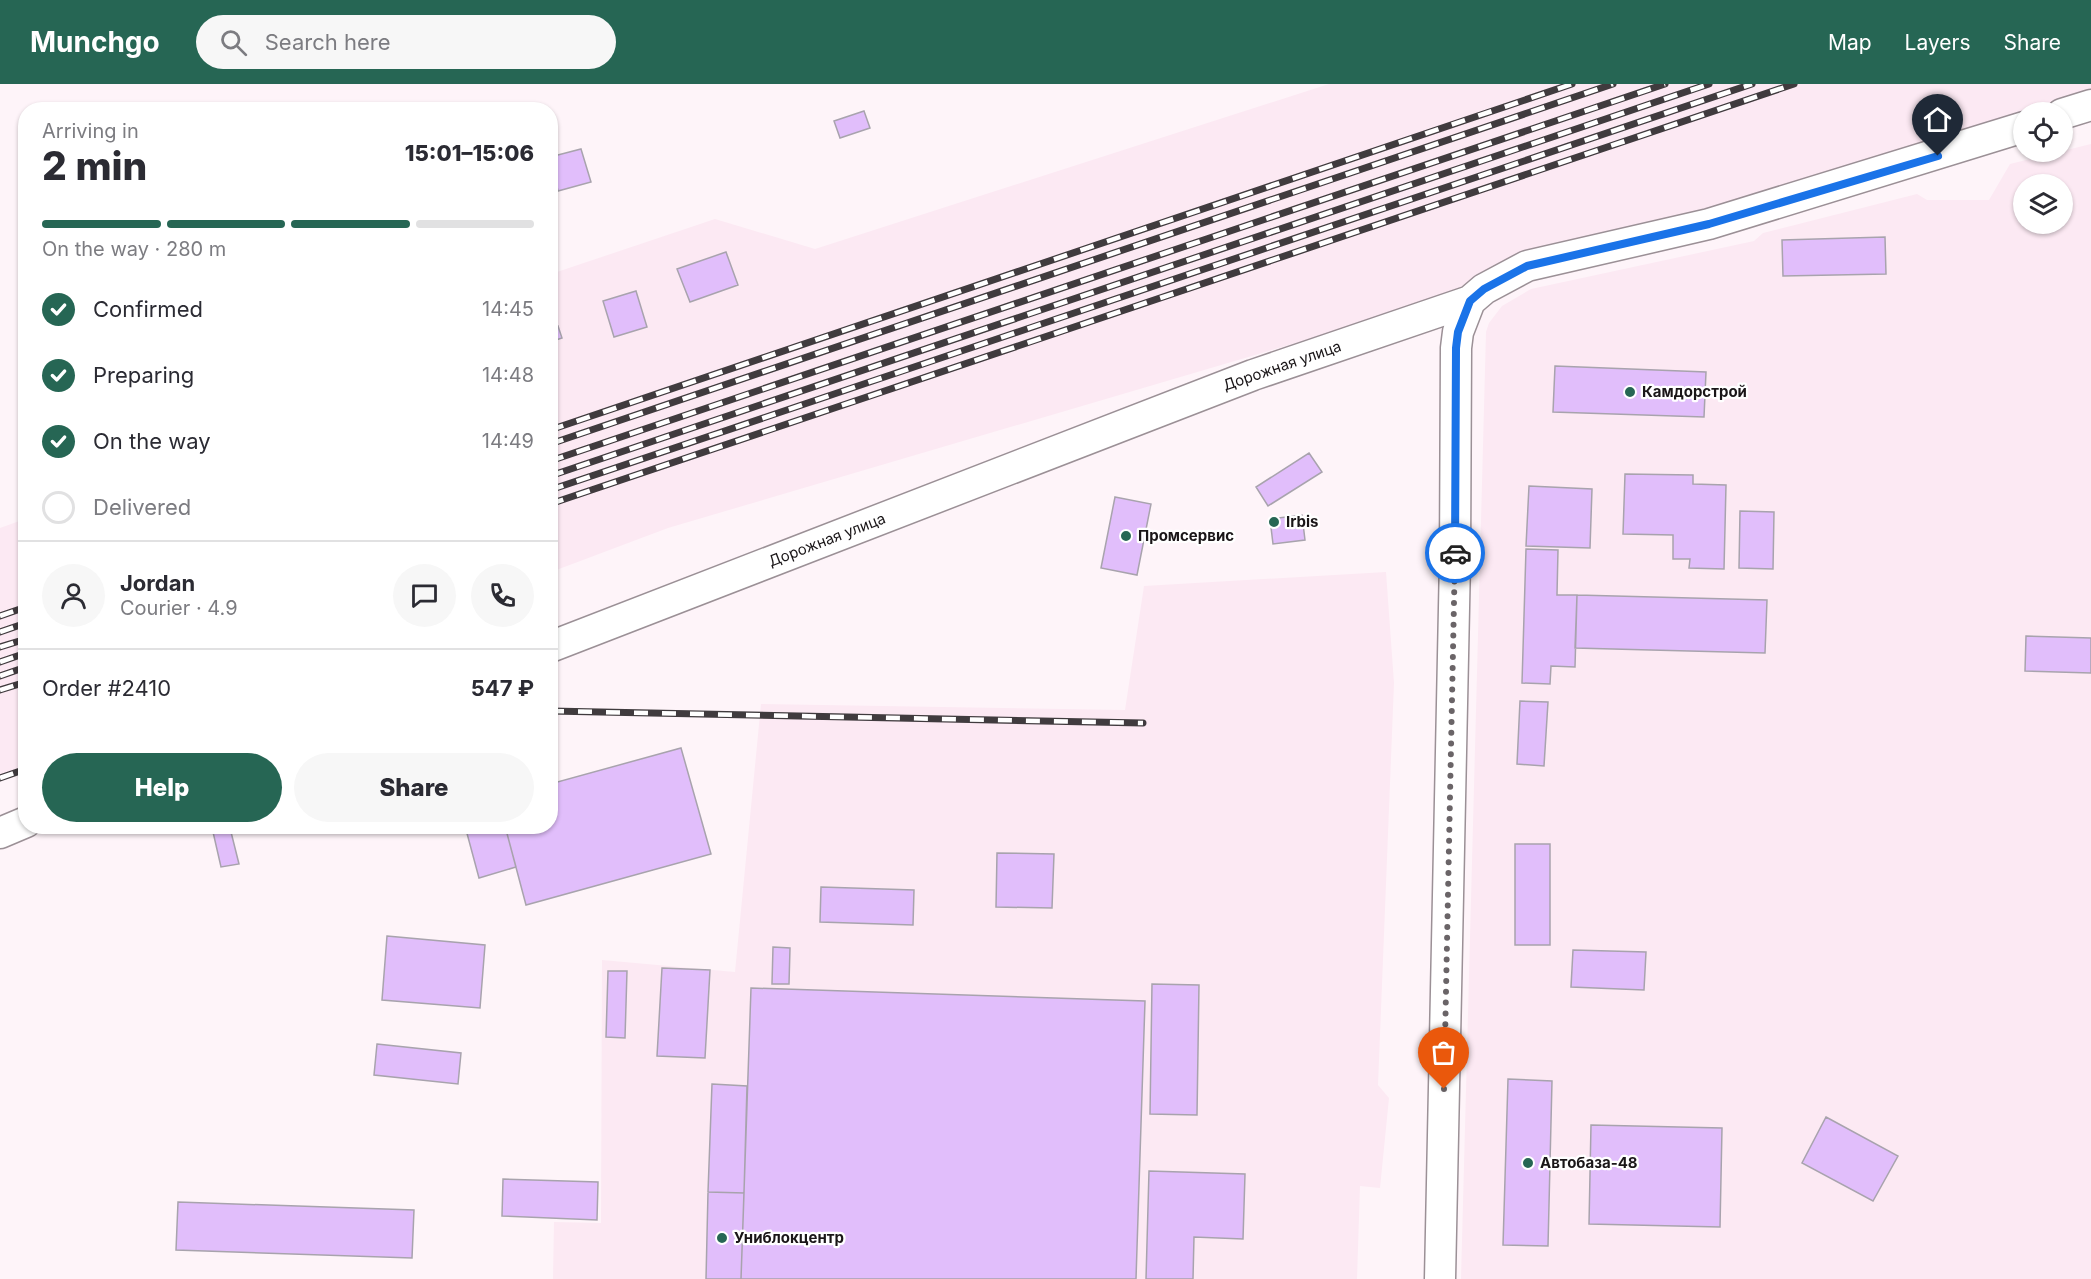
<!DOCTYPE html>
<html lang="en">
<head>
<meta charset="utf-8">
<style>
	body { margin:0; font-family:Inter,sans-serif; background:#f7f7f7; color:#2b2b33; height:100vh; display:flex; flex-direction:column; font-size:22px; white-space:nowrap }
	* { box-sizing:border-box; margin:0 }
	p { font-size:20px; color:#7c7c81 }
	.icon { flex:none; width:33px; height:33px; fill:none; stroke:currentColor; stroke-width:2; stroke-linecap:round; stroke-linejoin:round }
	.map { position:relative; flex:1; overflow:hidden }
	.side { position:absolute; left:18px; top:18px; width:540px; height:732px; display:flex; flex-direction:column; background:#fff; border-radius:24px; box-shadow:0 2px 4px #0004 }
	.side>* { flex:none }
	.fabs { position:absolute; left:2013px; top:18px; display:grid; gap:12px }
	.fabs a { display:grid; place-items:center; width:60px; height:60px; border-radius:50%; background:#fff; box-shadow:0 2px 4px #0004; font-size:30px }
	.pin { position:absolute; display:grid; place-items:center; width:51px; height:51px; color:#fff; margin:-62px -26px; border-radius:50% 50% 50% 0; rotate:-45deg; box-shadow:0 0 6px #0007 }
	.pin .icon { rotate:45deg }
	.courier { position:absolute; display:grid; place-items:center; width:60px; height:60px; margin:-30px; border:4px solid #1a73e8; border-radius:50%; background:#fff; color:#222; box-shadow:0 2px 8px #0007 }
	.overview em { font-style:normal; font-weight:800 }
	.overview div { display:flex; flex-direction:column-reverse }
	.overview { display:flex; align-items:center; justify-content:space-between; height:102px; padding:0 24px }
	h1 { font-size:39px; font-weight:800; line-height:45px }
	.bar { display:grid; grid-template-columns:repeat(4,1fr); gap:9px 6px; align-content:center; height:72px; padding:0 24px }
	.bar i { height:8px; border-radius:4px; background:#e1e1e2 }
	.bar .current { background:#266654 }
	.bar p { grid-column:span 4 }
	.line { display:flex; align-items:center; gap:15px; padding:0 24px; border-top:2px solid #e1e1e2 }
	.line div { flex:1 }
	.round { display:grid; place-items:center; flex:none; width:63px; height:63px; border-radius:32px; background:#f7f7f7 }
	ol { padding:0 24px; list-style:none }
	li { display:flex; align-items:center; gap:18px; height:66px }
	li p { margin-inline-start:auto }
	li .icon { padding:6px; border-radius:50%; background:#266654; color:#fff; stroke-width:4 }
	li:last-child { color:#7c7c81 }
	li i { width:33px; height:33px; border:3px solid #e1e1e2; border-radius:50% }
	.primary-button { display:flex; gap:12px; margin-top:auto; padding:12px 24px }
	.primary-button a { flex:1; height:69px; border-radius:36px; background:#266654; color:#fff; font-size:24px; font-weight:800; line-height:69px; text-align:center }
	.primary-button a+a { background:#f7f7f7; color:#2b2b33 }
	header { display:flex; align-items:center; gap:36px; box-sizing:border-box; height:84px; padding:0 30px; background:#266654; color:#fff }
	header strong { font-size:28px }
	nav { display:flex; gap:33px; margin-inline-start:auto; font-size:21px }
	.search { width:420px; height:54px; background:#f7f7f7; display:flex; align-items:center; gap:15px; box-sizing:border-box; padding:0 21px; border-radius:33px; color:#7c7c81; font-size:22px }
	.map>svg:first-child { display:block }
</style>
</head>
<body>
<header>
<strong>Munchgo</strong>
<div class="search"><svg class="icon" aria-label="search" viewBox="0 0 24 24"><circle cx="10" cy="10" r="6"/><path d="M15 15l6 6"/></svg>Search here</div>
<nav><a>Map</a><a>Layers</a><a>Share</a></nav>
</header>
<div class="map">
<svg width="2091" height="1195" viewBox="0 0 2091 1195">
	<rect width="100%" height="100%" fill="#fef4f9"/>
	<!-- built -->
	<path fill="#fce9f3" fill-rule="evenodd" d="M1329 0H2091V12L2038 28H2024L2023 33 1472 207 668 444 551 488V190L715 135 815 165Z
		M2091 60V1195H1461L1486 248 1489 239 1502 222 1531 205 1754 157 1763 149 1917 110 1927 116H1989L2010 80ZM2024 100H2062V140H2024Z
		M25 435V684L0 693V444Z
		M1386 488 1394 599 1378 1001 1389 1014 1380 1104 1360 1102 1357 1195H553L554 1138 601 1139 602 876 735 888 761 620 1125 626 1144 502Z"/>
	<!-- building -->
	<path fill="#e1befb" stroke="#a8a3ad" stroke-width="1.5" d="M864 27 870 44 840 54 834 37Z
		M581 65 591 98 558 107 550 73Z
		M1885 153 1886 190 1783 192 1782 156Z
		M726 168 738 201 690 218 677 185Z
		M636 207 647 243 614 253 603 217Z
		M558 242 562 254 550 258V245Z
		M1555 282 1706 288 1704 333 1553 328Z
		M1309 369 1322 388 1268 422 1256 403Z
		M1625 390 1693 391V400L1726 401 1724 485 1689 484 1690 475H1673V451L1623 450Z
		M1529 402 1592 405 1590 464 1526 462Z
		M1115 413 1151 420 1137 491 1101 484Z
		M1740 427 1774 428 1773 485 1739 484Z
		M1302 431 1305 456 1273 460 1270 435Z
		M1526 465 1558 466 1557 511H1577L1575 583 1551 582 1550 600 1522 599Z
		M1577 511 1767 516 1765 569 1575 564Z
		M2026 552 2091 554V589L2025 587Z
		M1520 617 1548 618 1544 682 1517 680Z
		M681 664 711 770 526 821 505 742H550V700Z
		M465 742H505L516 783 479 794Z
		M230 744 239 780 221 783 213 748Z
		M1515 760H1550V861H1515Z
		M997 769 1054 770 1052 824 996 823Z
		M821 803 914 806 913 841 820 838Z
		M387 852 485 861 480 924 382 916Z
		M773 863 790 864 789 900H772Z
		M1573 866 1646 868 1644 906 1571 903Z
		M662 884 710 886 705 974 657 972Z
		M608 887H627L625 954 606 953Z
		M1152 900 1199 901 1197 1031 1150 1030Z
		M751 904 1145 917 1136 1195H741Z
		M377 960 461 969 458 1000 374 991Z
		M1508 995 1552 997 1548 1162 1503 1161Z
		M712 1000 747 1002 744 1109 708 1108Z
		M1826 1033 1898 1072 1873 1117 1802 1079Z
		M1591 1041 1722 1044 1720 1143 1589 1140Z
		M1149 1087 1245 1090 1243 1155 1194 1153 1193 1195H1146Z
		M503 1095 598 1098 597 1136 502 1132Z
		M708 1108 744 1109 741 1195H706Z
		M178 1118 414 1126 412 1174 176 1166Z"/>
	<g fill="none" stroke-linecap="round" stroke-linejoin="round">
		<defs>
			<path id="secondary" d="M2062 30 2091 21
				M550 563 1253 291 1470 217 1484 205 1527 182 1709 140 2024 43
				M0 749 26 738
				M1440 1195 1455 476 1456 264 1458 248 1470 217"/>
		</defs>
		<!-- secondary casing -->
		<use href="#secondary" stroke="#9b9096" stroke-width="33"/>
		<!-- secondary -->
		<use href="#secondary" stroke="#fff" stroke-width="30"/>
		<defs>
			<path id="rail" d="M550 346 1572 0
				M550 360 1613 0
				M550 377 1665 0
				M550 392 1709 0
				M550 406 1752 0
				M550 420 1794 0
				M0 532 26 523
				M0 548 26 539
				M0 563 26 555
				M0 578 26 569
				M0 592 26 583
				M0 606 26 598
				M550 627 1143 639
				M0 694 26 685"/>
		</defs>
		<!-- rail casing -->
		<use href="#rail" stroke="#403b3e" stroke-width="7"/>
		<!-- rail -->
		<use href="#rail" stroke="#fff" stroke-width="4.5" stroke-dasharray="14" stroke-linecap="butt"/>
	</g>
	<g fill="none" stroke-linecap="round" stroke-linejoin="round">
		<!-- done -->
		<path stroke="#6a6467" stroke-width="6" stroke-dasharray="0 10.8" d="M1444 1005 1455 469"/>
		<!-- route -->
		<path stroke="#1a73e8" stroke-width="8" d="M1455 469 1456 264 1458 248 1470 217 1484 205 1527 182 1709 140 1938 72"/>
	</g>
	<!-- markers -->
	<g fill="#266654" stroke="#fff" stroke-width="2">
		<circle cx="1630" cy="308" r="6"/>
		<circle cx="1274" cy="438" r="6"/>
		<circle cx="1126" cy="452" r="6"/>
		<circle cx="1528" cy="1079" r="6"/>
		<circle cx="722" cy="1154" r="6"/>
	</g>
	<g text-anchor="middle" stroke-width="4.5" stroke-linejoin="round" paint-order="stroke">
		<!-- street labels -->
		<g font-size="15" fill="#1a1618" stroke="#fff">
			<text transform="translate(1282 282) rotate(-19)" y="5">Дорожная улица</text>
			<text transform="translate(827 456) rotate(-21)" y="5">Дорожная улица</text>
		</g>
		<!-- poi labels -->
		<g font-size="15" font-weight="bold" fill="#1a1618" stroke="#fff" text-anchor="start">
			<text x="1642" y="313">Камдорстрой</text>
			<text x="1286" y="443">Irbis</text>
			<text x="1138" y="457">Промсервис</text>
			<text x="1540" y="1084">Автобаза-48</text>
			<text x="734" y="1159">Униблокцентр</text>
		</g>
	</g>
</svg>
<div class="fabs">
<a><svg class="icon" aria-label="locate" viewBox="0 0 24 24"><circle cx="12" cy="12" r="6"/><path d="M12 2v4M12 18v4M2 12h4M18 12h4"/></svg></a>
<a><svg class="icon" aria-label="layers" viewBox="0 0 24 24"><path d="M12 4l9 5-9 5-9-5zM3 14l9 5 9-5"/></svg></a>
</div>
<div class="pin" style="left:1444px;top:1005px;background:#ea580c"><svg class="icon" aria-label="bag" viewBox="0 0 24 24"><path d="M5 8h14l-1 12H6zM9 8a3 3 0 0 1 6 0"/></svg></div>
<div class="pin" style="left:1938px;top:72px;background:#1f2937"><svg class="icon" aria-label="home" viewBox="0 0 24 24"><path d="M3 11l9-7 9 7M6 9v11h12V9"/></svg></div>
<div class="courier" style="left:1455px;top:469px"><svg class="icon" aria-label="car" viewBox="0 0 24 24"><path d="M5 17H2v-5l4-1 3-4h7l3 4 3 1v5h-3M9 17h6M6 11h13"/><circle cx="7" cy="17" r="2"/><circle cx="17" cy="17" r="2"/></svg></div>
<section class="side">
<div class="overview"><div><h1>2 min</h1><p>Arriving in</p></div><em>15:01–15:06</em></div>
<div class="bar"><i class="current"></i><i class="current"></i><i class="current"></i><i></i><p>On the way · 280 m</p></div>
<ol>
<li><svg class="icon" aria-label="check" viewBox="0 0 24 24"><path d="M5 12l5 5 9-10"/></svg>Confirmed<p>14:45</p></li>
<li><svg class="icon" aria-label="check" viewBox="0 0 24 24"><path d="M5 12l5 5 9-10"/></svg>Preparing<p>14:48</p></li>
<li><svg class="icon" aria-label="check" viewBox="0 0 24 24"><path d="M5 12l5 5 9-10"/></svg>On the way<p>14:49</p></li>
<li><i></i>Delivered</li>
</ol>
<div class="line" style="height:108px"><a class="round"><svg class="icon" aria-label="person" viewBox="0 0 24 24"><circle cx="12" cy="8" r="4"/><path d="M4 21q1-7 8-7t8 7"/></svg></a><div><b>Jordan</b><p>Courier · 4.9</p></div><a class="round"><svg class="icon" aria-label="chat" viewBox="0 0 24 24"><path d="M4 5h16v11H9l-5 4z"/></svg></a><a class="round"><svg class="icon" aria-label="phone" viewBox="0 0 24 24"><path d="M5 4h4l2 5-3 2q2 4 5 5l2-3 5 2v4C11 20 4 13 5 4z"/></svg></a></div>
<div class="line" style="height:78px"><div>Order #2410</div><b>547 ₽</b></div>
<div class="primary-button"><a>Help</a><a>Share</a></div>
</section>
</div>
</body>
</html>
